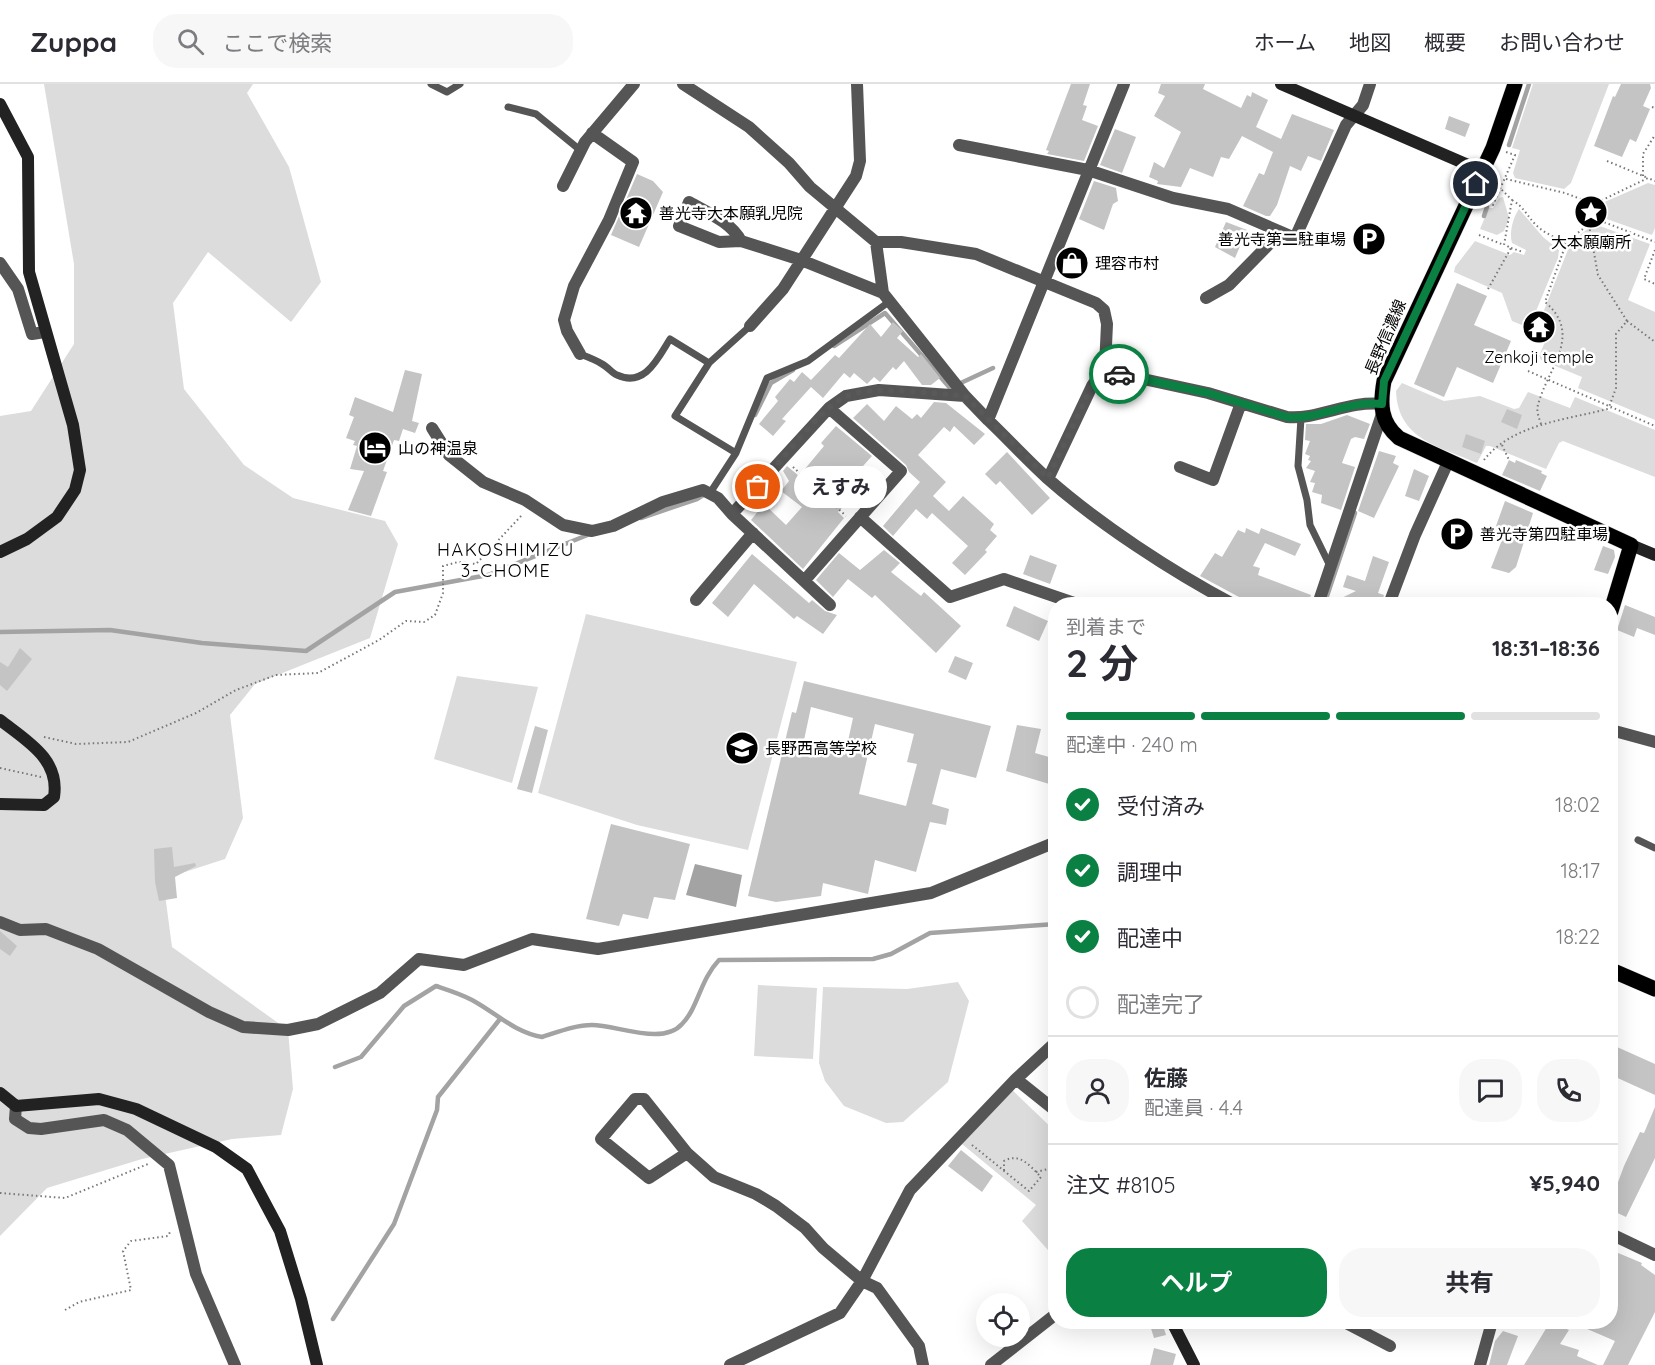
<!DOCTYPE html>
<html lang="ja">
<head>
<meta charset="utf-8">
<style>
	body { margin:0; font-family:Quicksand,"Noto Sans JP",sans-serif; background:#f7f7f7; color:#2b2b33; height:100vh; display:flex; flex-direction:column; font-size:22px; white-space:nowrap }
	* { box-sizing:border-box; margin:0 }
	p { font-size:20px; color:#7c7c81 }
	.icon { flex:none; width:33px; height:33px; fill:none; stroke:currentColor; stroke-width:2; stroke-linecap:round; stroke-linejoin:round }
	.map { position:relative; flex:1; overflow:hidden }
	.drawer { position:absolute; left:1048px; top:513px; width:570px; height:732px; display:flex; flex-direction:column; background:#fff; border-radius:24px; box-shadow:0 6px 24px #0002 }
	.drawer>* { flex:none }
	.controls { position:absolute; left:976px; top:1209px; display:grid; gap:12px }
	.controls a { display:grid; place-items:center; width:54px; height:54px; border-radius:50%; background:#fff; box-shadow:0 6px 24px #0002; font-size:30px }
	.pin { position:absolute; display:grid; place-items:center; width:51px; height:51px; color:#fff; margin:-26px; border:3px solid #fff; border-radius:50%; box-shadow:0 2px 6px #0007 }
	.courier { position:absolute; display:grid; place-items:center; width:60px; height:60px; margin:-30px; border:4px solid #0b8043; border-radius:50%; background:#fff; color:#222; box-shadow:0 2px 8px #0007 }
	.bubble { position:absolute; height:42px; border-radius:21px; background:#fff; box-shadow:0 6px 24px #0002; font-size:20px; font-weight:700; line-height:42px; text-align:center }
	.headline em { font-style:normal; font-weight:700 }
	.headline div { display:flex; flex-direction:column-reverse }
	.headline { display:flex; align-items:center; justify-content:space-between; height:102px; padding:0 18px }
	h1 { font-size:39px; font-weight:700; line-height:45px }
	.bar { display:grid; grid-template-columns:repeat(4,1fr); gap:9px 6px; align-content:center; height:72px; padding:0 18px }
	.bar i { height:8px; border-radius:4px; background:#e1e1e2 }
	.bar .on { background:#0b8043 }
	.bar p { grid-column:span 4 }
	.line { display:flex; align-items:center; gap:15px; padding:0 18px; border-top:2px solid #e1e1e2 }
	.line div { flex:1 }
	.round { display:grid; place-items:center; flex:none; width:63px; height:63px; border-radius:24px; background:#f7f7f7 }
	ol { padding:0 18px; list-style:none }
	li { display:flex; align-items:center; gap:18px; height:66px }
	li p { margin-inline-start:auto }
	li .icon { padding:6px; border-radius:50%; background:#0b8043; color:#fff; stroke-width:4 }
	li:last-child { color:#7c7c81 }
	li i { width:33px; height:33px; border:3px solid #e1e1e2; border-radius:50% }
	.button { display:flex; gap:12px; margin-top:auto; padding:12px 18px }
	.button a { flex:1; height:69px; border-radius:24px; background:#0b8043; color:#fff; font-size:24px; font-weight:700; line-height:69px; text-align:center }
	.button a+a { background:#f7f7f7; color:#2b2b33 }
	header { display:flex; align-items:center; gap:36px; box-sizing:border-box; height:84px; padding:0 30px; background:#fff; border-bottom:2px solid #e1e1e2 }
	header strong { font-size:28px }
	nav { display:flex; gap:33px; margin-inline-start:auto; font-size:21px }
	.search { width:420px; height:54px; background:#f7f7f7; display:flex; align-items:center; gap:15px; box-sizing:border-box; padding:0 21px; border-radius:24px; color:#7c7c81; font-size:22px }
	.map>svg:first-child { display:block }
</style>
</head>
<body>
<header>
<strong>Zuppa</strong>
<div class="search"><svg class="icon" aria-label="search" viewBox="0 0 24 24"><circle cx="10" cy="10" r="6"/><path d="M15 15l6 6"/></svg>ここで検索</div>
<nav><a>ホーム</a><a>地図</a><a>概要</a><a>お問い合わせ</a></nav>
</header>
<div class="map">
<svg width="1655" height="1281" viewBox="0 0 1655 1281">
	<rect width="100%" height="100%" fill="#fff"/>
	<!-- green -->
	<path fill="#dcdcdc" d="M44 0H253L247 9 289 83 321 198 291 238 208 168 173 219 184 305 244 381 293 414 385 437 398 460 370 554 255 600 230 631 243 734 225 775 163 795 172 863 288 946 293 1005 281 1051 232 1055 142 1075 47 1104 0 1152V332L31 327 74 260V180Z
		M1533 0H1609L1571 99 1564 105 1515 94 1513 89 1520 66 1512 64Z
		M1648 99 1655 101V144L1652 151 1601 133 1598 125 1600 120Z
		M1503 113 1509 134 1504 147 1497 151 1480 145 1489 124H1493L1499 114Z
		M1519 125 1543 153 1559 166 1558 174 1529 244 1512 237 1502 209 1454 188 1455 183 1475 157 1510 171 1514 168 1524 171 1526 166 1512 159C1509 149 1513 133 1519 125Z
		M1594 140 1650 160 1628 216 1655 228V336L1578 304 1582 293 1541 276 1539 272 1547 253 1537 244 1571 158Z
		M1402 299 1444 317 1480 312 1514 325 1519 324 1528 308 1570 324 1575 313 1655 346V393L1563 357 1559 359 1546 385 1490 362H1486L1477 379C1439 362 1398 356 1396 307Z
		M586 530 797 578 748 766 637 741 538 709Z
		M457 592 538 603 512 699 434 675Z
		M958 898 969 917 948 998 903 1038 886 1039 844 1022 825 997 819 979 823 903 907 905Z
		M758 901 817 904 813 975 754 972Z
		M1009 1003 1056 1048V1175L1022 1137 1036 1121 962 1060Z"/>
	<!-- water -->
	<path fill="#a3a3a3" d="M695 780 742 791 736 823 686 811Z"/>
	<g fill="none" stroke-linecap="round" stroke-linejoin="round">
		<!-- stream -->
		<path stroke="#a3a3a3" stroke-width="4.5" d="M1509 61 1529 0
			M1484 132 1487 123
			M834 262 885 229 950 304 993 284
			M755 331 771 299 793 286
			M641 434 697 415 705 410
			M1325 518 1355 429
			M0 548 110 546 202 559 306 567 395 508 488 491 590 450
			M335 983 361 973 404 922 436 902C448 906 461 910 472 916 496 929 514 948 542 953 558 948 575 941 592 941 617 941 663 962 682 940 698 924 700 896 719 876L873 875 891 870 930 849 1056 840
			M333 1235 394 1140 437 1026 438 1013 500 935"/>
	</g>
	<!-- building -->
	<path fill="#c4c4c4" fill-rule="evenodd" d="M1071 0H1090L1083 21 1087 22 1082 36 1098 42 1084 77 1047 70 1049 67 1046 66Z
		M1161 0H1205L1203 5 1241 24 1247 11 1251 13 1252 8 1268 16 1256 43 1281 55 1292 30 1334 46 1321 77 1308 72 1301 87 1290 82 1277 121 1270 132H1266L1243 122 1259 89 1264 91 1273 68 1242 52 1229 75 1221 73 1213 93 1190 84 1181 103 1157 100 1158 97 1149 93 1154 78 1164 84 1181 48 1154 32 1165 12 1158 9Z
		M1621 0H1650L1651 4 1643 22 1650 25 1636 58 1630 55 1622 73 1594 62 1613 12 1615 13Z
		M1449 32 1470 40 1465 53 1445 45Z
		M1115 45 1136 53 1122 89 1100 81Z
		M637 90 653 97 663 108 639 163 611 151Z
		M1094 97 1116 104 1118 117 1113 120 1104 146 1079 135Z
		M1226 138 1247 146 1235 174 1215 163Z
		M1457 199 1487 212 1474 241 1511 257 1493 299 1457 283 1444 313 1414 300Z
		M893 238 903 247 897 254 918 273 921 270 940 294 931 301H922L904 277 896 286 893 283 880 298 874 293 867 300 854 289 850 294 844 289 823 314 811 303 782 335 786 337 773 352 759 340 778 317 775 313 790 295 794 298 802 288 811 296 835 271 839 274 870 240 881 253Z
		M405 286 422 290 412 337 419 339 415 349 403 345 399 357 394 356 383 387 387 388 371 432 348 426 364 387 350 385 357 362 353 361 355 357 346 354 354 333 349 331 355 313 393 328Z
		M934 318 946 319 985 350 974 361 954 342 950 348 944 343 918 371 946 398 933 412 949 427 963 412 994 440 990 446 997 452 985 466 987 468 965 491 952 479 968 462 932 429 927 435 916 425 893 452 883 442 920 398 909 388 906 381 853 334 867 320 884 337 896 322 912 335 917 330 921 334Z
		M1507 325 1522 331 1517 345 1501 338Z
		M1347 331 1370 340 1364 355 1355 353 1351 355 1342 379 1355 383 1341 426 1321 419 1322 411 1312 408 1315 399 1310 398 1315 387 1306 384 1311 377 1308 376 1310 372 1305 370 1310 357 1305 356 1306 340H1321Z
		M836 342 872 372 863 382 881 397 870 409 862 402 838 428 844 434 803 485 751 436 764 420 786 441 802 423 781 407 789 397 783 387 787 382 799 392 824 362 821 359Z
		M1466 350 1485 357 1481 370 1462 363Z
		M1379 367 1396 372 1393 379 1399 382 1374 434 1358 427Z
		M1007 368 1050 414 1032 431 1000 397 996 401 985 390Z
		M1509 376 1515 379 1516 376 1542 387 1541 389 1547 392 1540 407 1502 391Z
		M1414 385 1429 392 1419 417 1405 412Z
		M1505 417 1533 429 1516 483 1509 489 1491 484 1502 456 1492 453Z
		M1246 444 1259 450 1261 444 1301 460 1295 472 1265 459 1253 482 1260 484 1258 491 1311 511 1308 520H1252L1200 492 1215 469 1222 473 1238 446 1245 449Z
		M1603 462 1614 466 1615 473 1608 490 1594 486Z
		M884 466 900 479 891 488 921 512 924 508 961 542 936 569 875 511 872 514 848 495 833 513 816 496 839 469 860 486Z
		M752 470 809 519 812 516 825 527 837 531 823 550 797 532 794 535 754 500 728 533 712 519Z
		M1030 471 1057 481 1050 500 1023 490Z
		M1373 472 1389 478 1378 509 1384 511 1381 520H1329L1356 507 1343 503 1347 491 1365 497Z
		M1625 521 1655 533V551L1637 544 1634 553 1617 546Z
		M1014 522 1048 537 1039 557 1006 542Z
		M20 564 32 575 7 607 0 601V578L8 583Z
		M955 572 973 579 966 596 948 588Z
		M804 597 991 642 976 694 941 685 932 720 949 725 946 741 930 738 916 788 875 776 868 810 823 799 821 812 776 818 748 812 792 628 796 629ZM811 623 853 634 845 671 803 661ZM875 640 914 650 907 678 917 680 906 722 859 710Z
		M1017 641 1041 645 1035 669 1056 675V702L1006 687Z
		M535 642 548 646 532 709 517 705Z
		M611 740 690 760 675 816 654 813 648 835 623 830 619 842 586 835Z
		M172 763 174 783 195 779 196 782 175 793 177 814 159 817 155 798 154 765Z
		M0 847 17 862 10 872 0 865Z
		M1617 963 1655 980V1011L1611 991V976Z
		M1655 1023V1074L1626 1133 1611 1126 1617 1112 1614 1109 1624 1082 1640 1048 1644 1049Z
		M961 1066 993 1092 982 1108 948 1082Z
		M1611 1166 1642 1179 1641 1181 1655 1191V1228L1628 1281H1603L1615 1257 1571 1238H1611Z
		M1149 1238H1162L1166 1251 1154 1254Z
		M1550 1238 1569 1246 1560 1260 1579 1266 1577 1272 1598 1281H1524Z
		M1503 1247 1518 1252 1507 1281H1489L1495 1257Z
		M1154 1264 1176 1270 1173 1281H1150Z"/>
	<g fill="none" stroke-linecap="round" stroke-linejoin="round">
		<defs>
			<path id="primary" d="M1515 0 1493 64 1384 297C1380 320 1380 338 1399 354L1631 461 1611 527
				M1611 886 1655 905"/>
		</defs>
		<!-- primary casing -->
		<use href="#primary" stroke="#dbdbdb" stroke-width="16"/>
		<!-- path -->
		<path stroke="#777" stroke-width="2" stroke-dasharray="1.5 3" stroke-linecap="butt" d="M1652 23 1655 24
			M1607 77 1648 94
			M1643 92V70L1655 51
			M1506 95 1565 109 1594 120
			M1512 116C1524 123 1527 132 1536 141 1544 149 1556 154 1566 159
			M1484 118 1493 121 1515 71 1506 68
			M1595 134 1594 120 1648 94 1655 97
			M1596 135 1655 158
			M1589 141 1598 191 1627 237 1616 250V304L1609 323
			M1479 151 1504 161 1512 116 1501 105
			M1511 164 1523 168
			M1655 166 1644 195 1655 200
			M1488 205 1511 164 1505 161
			M1627 237 1655 258
			M1528 287 1655 342
			M1541 340C1539 334 1536 327 1538 321 1547 285 1584 251 1545 218L1567 157 1596 135
			M1502 361 1509 376
			M1484 376C1513 339 1568 336 1611 324
			M793 383 846 432
			M44 653 76 660 128 658 196 629 236 606 276 591 318 589 379 556 406 537 424 538 435 531 443 509V482L458 478 476 480 522 431
			M0 684 41 693
			M972 1061C991 1076 1010 1092 1029 1107L1041 1093C1030 1082 1020 1068 1004 1077V1087
			M1036 1088 1056 1083
			M0 1109 65 1114 148 1080
			M65 1226 79 1218 131 1206 123 1167 131 1157 168 1152 171 1146"/>
		<!-- lane -->
		<path stroke="#555" stroke-width="7" d="M431 0 447 8 460 0
			M508 23 536 30 580 66
			M580 270C588 273 596 276 602 280 608 283 612 289 617 291 645 304 658 274 670 255L709 279
			M1301 334 1298 382 1307 416 1310 441 1331 484
			M736 369 675 332 709 279 750 242
			M710 409 736 369 767 294 808 277 890 217
			M1638 756 1655 764"/>
		<!-- street -->
		<path stroke="#555" stroke-width="12" d="M683 0 749 43 789 79 810 103 876 158 883 209 965 312 988 336
			M1124 0 988 336C1008 355 1027 376 1047 394 1099 440 1171 487 1233 520
			M959 61 1088 86 1173 114 1228 125 1295 154 1346 41 1363 21 1370 0
			M563 102 585 58 634 0
			M741 157C731 138 708 129 689 118L679 142 719 158 741 157 801 176 883 209
			M876 158H901L976 170 1096 219 1104 226 1107 240 1105 283 1092 302 1048 395
			M0 179 18 205 32 250 45 248
			M1206 214 1229 201 1281 148
			M750 242 783 205 856 92 860 77 857 0
			M580 270 567 247 564 236 574 202 609 136 633 78 592 49
			M1105 283 1120 290 1208 309 1287 333C1318 336 1349 316 1382 320
			M432 344 449 371 483 398 525 416 563 441 592 447 613 442 663 418 703 406 718 414 732 430 829 324 846 312 879 306 965 312
			M1180 383 1213 396 1241 319
			M732 430 830 521
			M860 433 950 513 1004 495 1077 520
			M804 497 901 387 829 324
			M696 516 753 449
			M1206 520 1223 515
			M1318 520 1382 330
			M1389 520 1415 451 1448 378
			M1611 646 1655 658
			M0 838 20 846 46 845 98 865 209 928 243 943 288 946 318 940 380 909 419 875 464 881 532 855 598 865 931 809 1056 758
			M1016 995 1056 1027
			M16 1022 15 1035 29 1044 41 1045 104 1036 127 1046 169 1081 196 1190 235 1281
			M687 1069 649 1094 601 1055 635 1015H644L687 1069 714 1093 756 1110 776 1122 805 1144 823 1164 862 1197 877 1204 919 1262 923 1281
			M1611 1150 1655 1171
			M1350 1238 1348 1240 1390 1262
			M730 1281 840 1229 862 1197 910 1106 1016 995 1056 958
			M991 1281 1056 1230
			M1480 1281 1492 1238"/>
		<!-- secondary -->
		<path stroke="#222" stroke-width="12" d="M1281 0 1482 87
			M0 20 28 73 29 188 73 341 80 386 75 406 57 433 27 455 0 468
			M1631 461 1655 471
			M0 636C27 657 60 675 54 713L44 721 0 720
			M0 1009 16 1022 99 1015 136 1025 216 1063 247 1085 280 1147 301 1215 317 1281
			M1172 1238 1194 1281"/>
		<!-- primary -->
		<use href="#primary" stroke="#000" stroke-width="15"/>
	</g>
	<g fill="none" stroke-linecap="round" stroke-linejoin="round">
		<!-- done -->
		<path stroke="#595959" stroke-width="6" stroke-dasharray="0 10.8" d="M758 403C780 379 817 327 845 313 870 300 935 310 965 312L1048 394 1092 302 1105 283 1119 290"/>
		<!-- route -->
		<path stroke="#0b8043" stroke-width="8" d="M1119 290 1208 309 1287 333C1318 336 1349 316 1382 320L1384 297 1476 100"/>
	</g>
	<!-- icons -->
	<defs>
		<symbol id="sight-disc" viewBox="-11 -11 22 22"><circle r="9.5" fill="#000" stroke="#fff"/><path d="M0-6L1.8-2.2L6-1.7L2.9 1.2L3.7 5.4L0 3.3L-3.7 5.4L-2.9 1.2L-6-1.7L-1.8-2.2Z" fill="#fff"/></symbol>
		<symbol id="temple-disc" viewBox="-11 -11 22 22"><circle r="9.5" fill="#000" stroke="#fff"/><path d="M0-6L5-2H3V0L6.5 2.5H4V6H1.5V3h-3V6H-4V2.5H-6.5L-3 0V-2H-5Z" fill="#fff"/></symbol>
		<symbol id="parking-disc" viewBox="-11 -11 22 22"><circle r="9.5" fill="#000" stroke="#fff"/><path d="M-3.5-5.5H1a3.5 3.5 0 0 1 0 7H-1V5.5H-3.5ZM-1-3.4V-.6H.8a1.4 1.4 0 0 0 0-2.8Z" fill="#fff"/></symbol>
		<symbol id="shop-disc" viewBox="-11 -11 22 22"><circle r="9.5" fill="#000" stroke="#fff"/><path d="M-5-2.5h2.3a2.7 3.5 0 0 1 5.4 0H5L5.5 6h-11ZM-1.5-2.5h3a1.5 2.3 0 0 0-3 0Z" fill="#fff"/></symbol>
		<symbol id="hotel-disc" viewBox="-11 -11 22 22"><circle r="9.5" fill="#000" stroke="#fff"/><path d="M-6-4.5h1.5V1H6V5H4.5V3h-9V5H-6ZM-4 0a1.8 1.8 0 1 1 3.6 0ZM.5 0V-2.5h3Q6-2.5 6 0Z" fill="#fff"/></symbol>
		<symbol id="school-disc" viewBox="-11 -11 22 22"><circle r="9.5" fill="#000" stroke="#fff"/><path d="M0-5L7-2L0 1L-7-2ZM-4 1L0 2.5L4 1V4Q0 6-4 4Z" fill="#fff"/></symbol>
	</defs>
	<g fill-rule="evenodd">
		<use href="#sight-disc" x="1572" y="109" width="38" height="38"/>
		<use href="#temple-disc" x="617" y="110" width="38" height="38"/>
		<use href="#parking-disc" x="1350" y="136" width="38" height="38"/>
		<use href="#shop-disc" x="1053" y="160" width="38" height="38"/>
		<use href="#temple-disc" x="1520" y="224" width="38" height="38"/>
		<use href="#hotel-disc" x="356" y="345" width="38" height="38"/>
		<use href="#parking-disc" x="1438" y="431" width="38" height="38"/>
		<use href="#school-disc" x="723" y="645" width="38" height="38"/>
	</g>
	<g text-anchor="middle" stroke-width="5" stroke-linejoin="round" paint-order="stroke">
		<!-- poi labels -->
		<g font-size="16" fill="#000" stroke="#fff" text-anchor="start">
			<text x="659" y="135">善光寺大本願乳児院</text>
			<text x="1346" y="161" text-anchor="end">善光寺第二駐車場</text>
			<text x="1591" y="164" text-anchor="middle">大本願廟所</text>
			<text x="1095" y="185">理容市村</text>
			<text x="1539" y="279" text-anchor="middle">Zenkoji temple</text>
			<text x="398" y="370">山の神温泉</text>
			<text x="1480" y="456">善光寺第四駐車場</text>
			<text x="765" y="670">長野西高等学校</text>
		</g>
		<!-- street labels -->
		<g font-size="16" fill="#000" stroke="#fff">
			<text transform="translate(1385 253) rotate(-67)" y="6">長野信濃線</text>
		</g>
		<!-- neighbourhood labels -->
		<g font-size="18" letter-spacing="1.5" fill="#000" stroke="#fff">
			<text x="506" y="472">HAKOSHIMIZU<tspan x="506" dy="21">3-CHOME</tspan></text>
		</g>
	</g>
</svg>
<div class="controls">
<a><svg class="icon" aria-label="locate" viewBox="0 0 24 24"><circle cx="12" cy="12" r="6"/><path d="M12 2v4M12 18v4M2 12h4M18 12h4"/></svg></a>
</div>
<div class="pin" style="left:758px;top:403px;background:#ea580c"><svg class="icon" aria-label="bag" viewBox="0 0 24 24"><path d="M5 8h14l-1 12H6zM9 8a3 3 0 0 1 6 0"/></svg></div>
<div class="pin" style="left:1476px;top:100px;background:#1f2937"><svg class="icon" aria-label="home" viewBox="0 0 24 24"><path d="M3 11l9-7 9 7M6 9v11h12V9"/></svg></div>
<div class="courier" style="left:1119px;top:290px"><svg class="icon" aria-label="car" viewBox="0 0 24 24"><path d="M5 17H2v-5l4-1 3-4h7l3 4 3 1v5h-3M9 17h6M6 11h13"/><circle cx="7" cy="17" r="2"/><circle cx="17" cy="17" r="2"/></svg></div>
<div class="bubble" style="left:794px;top:382px;width:93px">えすみ</div>
<section class="drawer">
<div class="headline"><div><h1>2 分</h1><p>到着まで</p></div><em>18:31–18:36</em></div>
<div class="bar"><i class="on"></i><i class="on"></i><i class="on"></i><i></i><p>配達中 · 240 m</p></div>
<ol>
<li><svg class="icon" aria-label="check" viewBox="0 0 24 24"><path d="M5 12l5 5 9-10"/></svg>受付済み<p>18:02</p></li>
<li><svg class="icon" aria-label="check" viewBox="0 0 24 24"><path d="M5 12l5 5 9-10"/></svg>調理中<p>18:17</p></li>
<li><svg class="icon" aria-label="check" viewBox="0 0 24 24"><path d="M5 12l5 5 9-10"/></svg>配達中<p>18:22</p></li>
<li><i></i>配達完了</li>
</ol>
<div class="line" style="height:108px"><a class="round"><svg class="icon" aria-label="person" viewBox="0 0 24 24"><circle cx="12" cy="8" r="4"/><path d="M4 21q1-7 8-7t8 7"/></svg></a><div><b>佐藤</b><p>配達員 · 4.4</p></div><a class="round"><svg class="icon" aria-label="chat" viewBox="0 0 24 24"><path d="M4 5h16v11H9l-5 4z"/></svg></a><a class="round"><svg class="icon" aria-label="phone" viewBox="0 0 24 24"><path d="M5 4h4l2 5-3 2q2 4 5 5l2-3 5 2v4C11 20 4 13 5 4z"/></svg></a></div>
<div class="line" style="height:78px"><div>注文 #8105</div><b>¥5,940</b></div>
<div class="button"><a>ヘルプ</a><a>共有</a></div>
</section>
</div>
</body>
</html>
